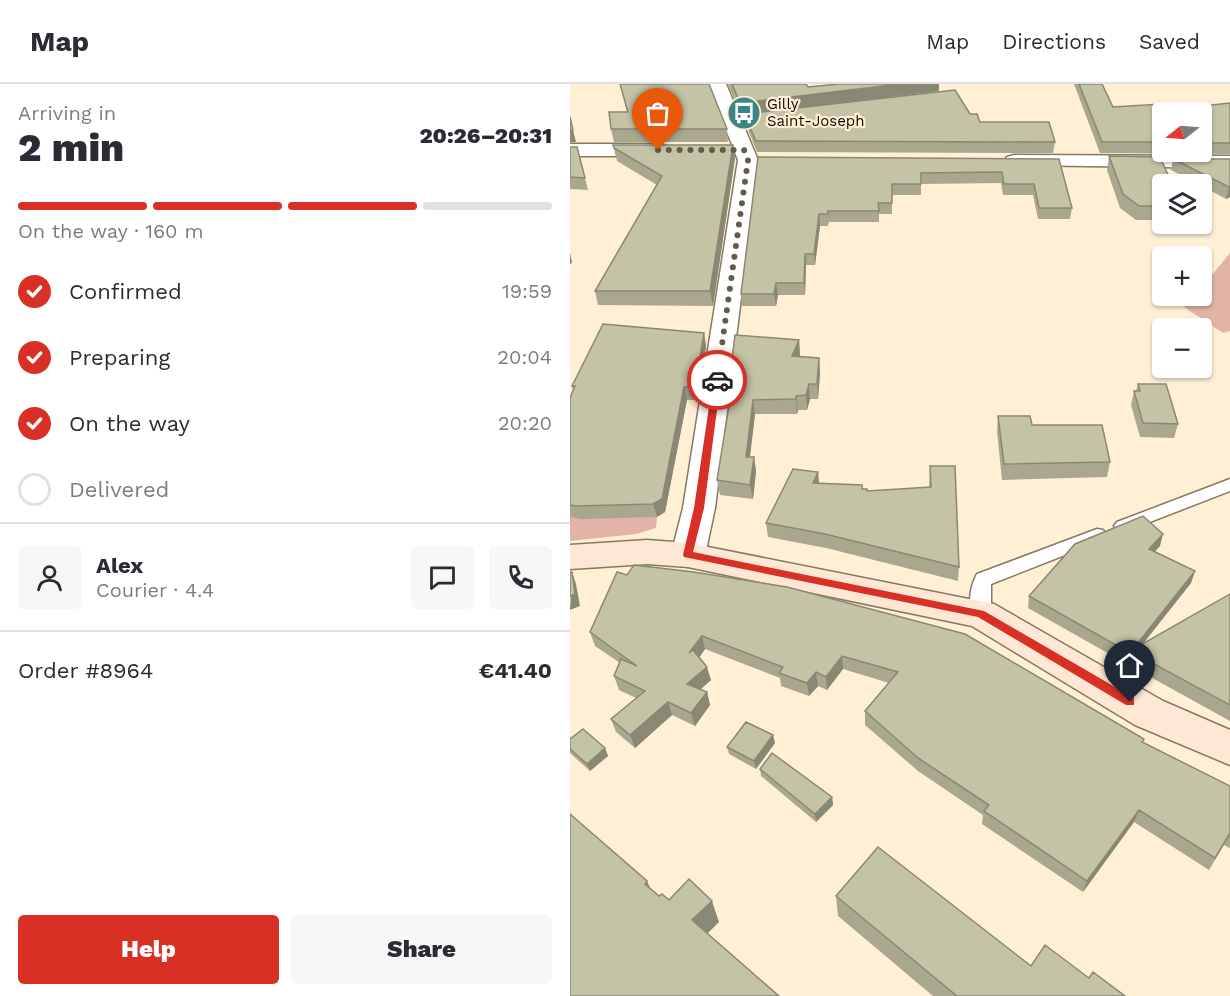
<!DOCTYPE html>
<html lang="en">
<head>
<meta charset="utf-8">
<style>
	body { margin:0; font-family:"Work Sans",sans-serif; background:#f7f7f7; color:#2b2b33; height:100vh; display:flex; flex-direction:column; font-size:22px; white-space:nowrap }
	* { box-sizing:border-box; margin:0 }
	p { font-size:20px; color:#7c7c81 }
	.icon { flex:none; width:33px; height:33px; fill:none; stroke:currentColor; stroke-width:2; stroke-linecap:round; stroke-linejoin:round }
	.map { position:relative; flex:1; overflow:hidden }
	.sheet { display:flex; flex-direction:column; background:#fff; width:570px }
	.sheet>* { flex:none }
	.needle { width:39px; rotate:253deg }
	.controls { position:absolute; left:582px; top:18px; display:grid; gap:12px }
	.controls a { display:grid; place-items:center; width:60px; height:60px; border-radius:6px; background:#fff; box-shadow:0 2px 4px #0004; font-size:30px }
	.pin { position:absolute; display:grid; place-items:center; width:51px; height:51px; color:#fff; margin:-62px -26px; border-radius:50% 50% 50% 0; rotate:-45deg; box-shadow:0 0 6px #0007 }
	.pin .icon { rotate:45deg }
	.courier { position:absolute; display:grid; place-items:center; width:60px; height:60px; margin:-30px; border:4px solid #d93025; border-radius:50%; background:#fff; color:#222; box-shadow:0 2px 8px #0007 }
	.overview em { font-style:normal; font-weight:800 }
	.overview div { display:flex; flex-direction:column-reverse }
	.overview { display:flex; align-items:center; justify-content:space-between; height:102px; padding:0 18px }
	h1 { font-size:39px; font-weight:800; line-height:45px }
	.bar { display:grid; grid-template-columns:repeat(4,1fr); gap:9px 6px; align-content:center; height:72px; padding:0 18px }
	.bar i { height:8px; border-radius:4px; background:#e1e1e2 }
	.bar .current { background:#d93025 }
	.bar p { grid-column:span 4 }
	.line { display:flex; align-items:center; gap:15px; padding:0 18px; border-top:2px solid #e1e1e2 }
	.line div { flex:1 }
	.round { display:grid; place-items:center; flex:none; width:63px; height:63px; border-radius:6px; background:#f7f7f7 }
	ol { padding:0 18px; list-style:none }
	li { display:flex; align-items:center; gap:18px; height:66px }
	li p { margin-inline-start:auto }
	li .icon { padding:6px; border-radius:50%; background:#d93025; color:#fff; stroke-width:4 }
	li:last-child { color:#7c7c81 }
	li i { width:33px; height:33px; border:3px solid #e1e1e2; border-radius:50% }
	.button { display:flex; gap:12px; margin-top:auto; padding:12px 18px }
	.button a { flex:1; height:69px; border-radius:6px; background:#d93025; color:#fff; font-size:24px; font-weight:800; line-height:69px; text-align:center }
	.button a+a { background:#f7f7f7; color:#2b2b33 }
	header { display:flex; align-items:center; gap:36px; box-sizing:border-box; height:84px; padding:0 30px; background:#fff; border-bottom:2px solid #e1e1e2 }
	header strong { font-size:28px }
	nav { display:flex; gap:33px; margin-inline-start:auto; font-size:21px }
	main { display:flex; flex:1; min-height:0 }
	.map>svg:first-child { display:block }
</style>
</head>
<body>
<header>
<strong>Map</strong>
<nav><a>Map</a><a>Directions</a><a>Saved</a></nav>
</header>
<main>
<section class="sheet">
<div class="overview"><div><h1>2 min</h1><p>Arriving in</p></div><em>20:26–20:31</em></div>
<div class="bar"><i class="current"></i><i class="current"></i><i class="current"></i><i></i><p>On the way · 160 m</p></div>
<ol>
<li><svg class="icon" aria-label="check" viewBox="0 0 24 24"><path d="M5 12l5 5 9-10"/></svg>Confirmed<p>19:59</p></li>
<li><svg class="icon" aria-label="check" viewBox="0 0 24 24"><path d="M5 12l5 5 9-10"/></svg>Preparing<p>20:04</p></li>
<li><svg class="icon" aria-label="check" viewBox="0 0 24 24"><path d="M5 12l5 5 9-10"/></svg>On the way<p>20:20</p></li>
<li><i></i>Delivered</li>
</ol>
<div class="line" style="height:108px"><a class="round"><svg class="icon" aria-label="person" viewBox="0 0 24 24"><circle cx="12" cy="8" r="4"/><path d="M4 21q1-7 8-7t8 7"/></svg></a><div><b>Alex</b><p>Courier · 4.4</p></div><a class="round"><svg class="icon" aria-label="chat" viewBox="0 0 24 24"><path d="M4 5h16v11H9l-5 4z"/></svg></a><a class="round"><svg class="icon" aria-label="phone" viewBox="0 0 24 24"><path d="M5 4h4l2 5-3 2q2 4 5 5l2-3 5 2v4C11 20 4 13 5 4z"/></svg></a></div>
<div class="line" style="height:78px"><div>Order #8964</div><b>€41.40</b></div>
<div class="button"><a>Help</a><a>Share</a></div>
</section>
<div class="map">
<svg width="660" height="912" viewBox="0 0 660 912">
	<rect width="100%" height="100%" fill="#fff0d5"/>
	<!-- green -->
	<path fill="#e2b3a6" d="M660 169V247L653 249 614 223 624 212H632V203Z
		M0 433H87L86 444 66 450 0 457Z"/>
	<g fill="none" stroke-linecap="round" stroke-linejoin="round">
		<defs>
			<path id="service" d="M660 395V407L559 446 553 448 547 446 544 442 547 438Z
				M527 445 533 446 536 451 533 456 421 500V530L418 535 411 537 404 535C397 522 400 503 407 490Z"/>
			<path id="minor" d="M0 60H89L96 62 99 66 96 70 89 72H0Z
				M444 71 660 72V84L437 81 434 77 437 73Z"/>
			<path id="tertiary" d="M138 0H156L188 76 145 424 135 471 130 480 118 483 106 480 101 471 113 424 168 76Z"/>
			<path id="secondary" d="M77 456 118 459 424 520 593 617 660 646V681L565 641 402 542 118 483 77 480 0 485V461Z"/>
		</defs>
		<!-- service casing -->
		<use href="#service" stroke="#867960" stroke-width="3"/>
		<!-- minor casing -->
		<use href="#minor" stroke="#867960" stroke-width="3"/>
		<!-- tertiary casing -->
		<use href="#tertiary" stroke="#867960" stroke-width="3"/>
		<!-- secondary casing -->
		<use href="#secondary" stroke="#867960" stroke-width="3"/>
		<!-- service -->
		<use href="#service" fill="#fff" fill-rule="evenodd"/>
		<!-- minor -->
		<use href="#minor" fill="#fff" fill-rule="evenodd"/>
		<!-- tertiary -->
		<use href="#tertiary" fill="#fff" fill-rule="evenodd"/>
		<!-- secondary -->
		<use href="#secondary" fill="#fee7d4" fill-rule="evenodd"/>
	</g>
	<!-- wall -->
	<path fill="#a9a88f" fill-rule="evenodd" d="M50 0H139L157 45 158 58H44L41 45 57 28Z
		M158 0H236L238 3 269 0H369V7L234 23 400 30 410 38 485 58 483 69 187 68 176 41 174 30 171 31Z
		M504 0H532L543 23 596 26 660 19V70L530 69ZM592 28H632V68H592Z
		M43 61H163L165 74 143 222 28 221 25 207 87 101 47 77Z
		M0 63H7L18 106 0 105Z
		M539 72 592 100V136H566L550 124 537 86Z
		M188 73 489 75 502 124 500 135H468L463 111H433L431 99 351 100V111H322V130H309V138H259L258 142H250L245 181H236L235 211H208L206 222H172L171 210Z
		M603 75H660V113L656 115 632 102V100H629L601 86Z
		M134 249 136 262 128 316H117L95 428 87 433 11 435 0 433V314L3 307 2 302Z
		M229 256 230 271 229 273 249 274 250 289 248 315H240L237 326H228L227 330H185L180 373H184L186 387 183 415 150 411 147 396 159 323 157 316Z
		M568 300 608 340 604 354 570 353 561 321 564 307H566Z
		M428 332 462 341 540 378 537 393 432 396 427 347Z
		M360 382 389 483 388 497 256 464 198 453 196 439 248 388 249 399 292 401V405L298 407 359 403Z
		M590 462 584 468 625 487 621 499 572 560 660 510V637L557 580 458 524 459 512Z
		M57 491 573 658 660 702V764L654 761 639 786 564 738 513 808 412 740 413 731 348 687 295 641V627L319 599 273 585 257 606 248 602 239 612 211 602 210 594 135 565 129 573 141 596 130 605 137 608 140 621 125 642 102 631 65 664 46 648 41 635 66 614 49 606 44 592 50 579 25 562 20 548Z
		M0 655 35 664 38 672 20 687 0 669Z
		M205 659 186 685 159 670 157 663Z
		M190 685 262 713 263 721 246 738 191 692Z
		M266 812 461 882 519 894 555 912H363L268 832Z"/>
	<!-- shaded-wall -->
	<path fill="#898874" d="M330 0H369V7L171 31 170 19Z
		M3 46 6 58H0V47Z
		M163 61 165 74 143 222 140 207Z
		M659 103H660V113L656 115Z
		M249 130 250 142 245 181 244 170Z
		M0 169 2 178 0 181Z
		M235 170 236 181 235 211 234 199Z
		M206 199 208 211 206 222 204 210Z
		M134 249 136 262 128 316 125 303Z
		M229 256 230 271 223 287 222 272Z
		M249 274 250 289 248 315 247 300Z
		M239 300 240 315 237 326 236 311Z
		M114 303 117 316 95 428 87 433 83 420Z
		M226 312 228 326 227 330 226 315Z
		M183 316 185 330 178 388 176 373Z
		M184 373 186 387 183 415 180 401Z
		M248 388 249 402 243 399Z
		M593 450 590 462 576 477 579 465Z
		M625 487 621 499 565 570 561 567Z
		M2 488 6 500 10 522 0 526Z
		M132 552 135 565 123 583 119 569Z
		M272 572 273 585 257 606 256 593Z
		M137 583 141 596 121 614 117 600Z
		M246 588 248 602 239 612 237 599Z
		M137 608 140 621 125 642 121 629Z
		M98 618 102 631 65 664 60 651Z
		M203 651 205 659 186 685 184 677Z
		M35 664 38 672 20 687 17 680Z
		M262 713 263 721 246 738 245 730Z
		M569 726 564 738 513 808 517 797Z
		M77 797 87 819 75 800Z
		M142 817 149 838 130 857 122 836Z"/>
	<!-- building -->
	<path fill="#c4c3a6" stroke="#898874" stroke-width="1.5" d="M50 0H139L157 45H41L39 28H58Z
		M162 0H236L238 3 269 0H330L170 19Z
		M509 0H532L543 23 592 20 596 26 660 19V59H632V28H592V58H532Z
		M385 6 400 30H407L410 38H479L485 58 186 57 174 30Z
		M0 33 3 46 0 47Z
		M43 61H163L140 207H25L92 92 44 64Z
		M0 63H7L15 94 0 93Z
		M539 72 590 73 602 100H592V122H569L553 110Z
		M188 73 489 75 502 124H469L464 100H434L432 88 351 89V100H322V119H308L309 127H258V130H249L244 170H235L234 199H206L204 210H171Z
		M603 75H660V103H659Z
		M33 240 134 249 125 303H114L92 415 83 420 6 422 0 421V314L5 302H2Z
		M165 251 229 256 222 272 249 274 247 300H239L236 311 226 312V315L183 316 176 373H184L180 401 147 396 160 316H157Z
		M568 300H596L608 340 573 339 564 307H570Z
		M428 332H460L462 341H532L540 378 434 380Z
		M360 382H385L389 483 255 450 196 439 223 385 248 388 243 399 292 401V405H297V407L361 403Z
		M573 432 593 450 579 465 625 487 560 569 459 512 505 460Z
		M64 481 124 488 168 495 167 496 168 495 217 503 395 550 574 655 572 658 660 702V749L645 774 569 726 517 797 414 727 419 721 348 674 295 627 328 588 272 572 256 593 246 588 237 599 209 589 213 583 132 552 119 569 123 566 137 583 117 600 137 608 121 629 98 618 60 651 41 635 75 607 44 592 51 575 67 582 20 548 47 488 57 491Z
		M0 488H2L5 510 0 512Z
		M660 510V621L560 567Z
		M176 638 203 651 184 677 157 663Z
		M13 645 35 664 17 680 0 665V655Z
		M202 669 262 713 245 730 190 685Z
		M0 730 77 797 75 800 89 812 92 810 99 816 119 795 142 817 122 836 209 912H0Z
		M308 763 461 882 475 861 519 894 523 888 555 912H387L266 812Z"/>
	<!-- route -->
	<path fill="#d93025" d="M147 293 151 296 134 424 123 468 414 527 564 614V621H556L408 533 114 473 113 471 124 424 143 296Z"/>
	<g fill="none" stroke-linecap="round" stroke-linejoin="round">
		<!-- done -->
		<path stroke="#645b4d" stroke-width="6" stroke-dasharray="0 10.8" d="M88 66H174L178 76 147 296"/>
	</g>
	<!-- icons -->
	<defs>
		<symbol id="bus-disc" viewBox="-11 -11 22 22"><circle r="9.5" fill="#3c8587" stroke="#fff0d5"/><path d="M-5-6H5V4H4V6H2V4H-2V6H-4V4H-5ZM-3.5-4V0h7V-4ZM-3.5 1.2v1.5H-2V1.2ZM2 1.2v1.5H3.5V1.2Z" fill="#fff"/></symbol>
	</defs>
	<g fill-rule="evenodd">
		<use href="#bus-disc" x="155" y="10" width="38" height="38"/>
	</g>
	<g text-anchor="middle" stroke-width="4.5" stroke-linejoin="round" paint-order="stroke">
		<!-- far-poi labels -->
		<g font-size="15" fill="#100b04" stroke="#fff0d5" text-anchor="start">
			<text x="197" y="25">Gilly<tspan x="197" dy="17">Saint-Joseph</tspan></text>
		</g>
	</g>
</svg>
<div class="controls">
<a><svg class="needle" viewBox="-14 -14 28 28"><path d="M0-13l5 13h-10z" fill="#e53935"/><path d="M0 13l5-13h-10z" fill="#7c7c81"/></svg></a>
<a><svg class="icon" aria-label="layers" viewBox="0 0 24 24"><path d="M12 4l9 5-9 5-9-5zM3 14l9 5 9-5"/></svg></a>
<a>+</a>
<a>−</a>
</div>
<div class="pin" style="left:88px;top:66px;background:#ea580c"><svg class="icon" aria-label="bag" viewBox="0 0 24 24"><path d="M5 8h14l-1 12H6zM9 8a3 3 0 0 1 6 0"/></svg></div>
<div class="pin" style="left:560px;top:618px;background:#1f2937"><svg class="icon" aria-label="home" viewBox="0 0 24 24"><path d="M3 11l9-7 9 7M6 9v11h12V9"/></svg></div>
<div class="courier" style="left:147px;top:296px"><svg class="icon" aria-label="car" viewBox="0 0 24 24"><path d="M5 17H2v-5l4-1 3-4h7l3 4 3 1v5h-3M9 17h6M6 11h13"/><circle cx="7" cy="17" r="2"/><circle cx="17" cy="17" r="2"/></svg></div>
</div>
</main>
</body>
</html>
